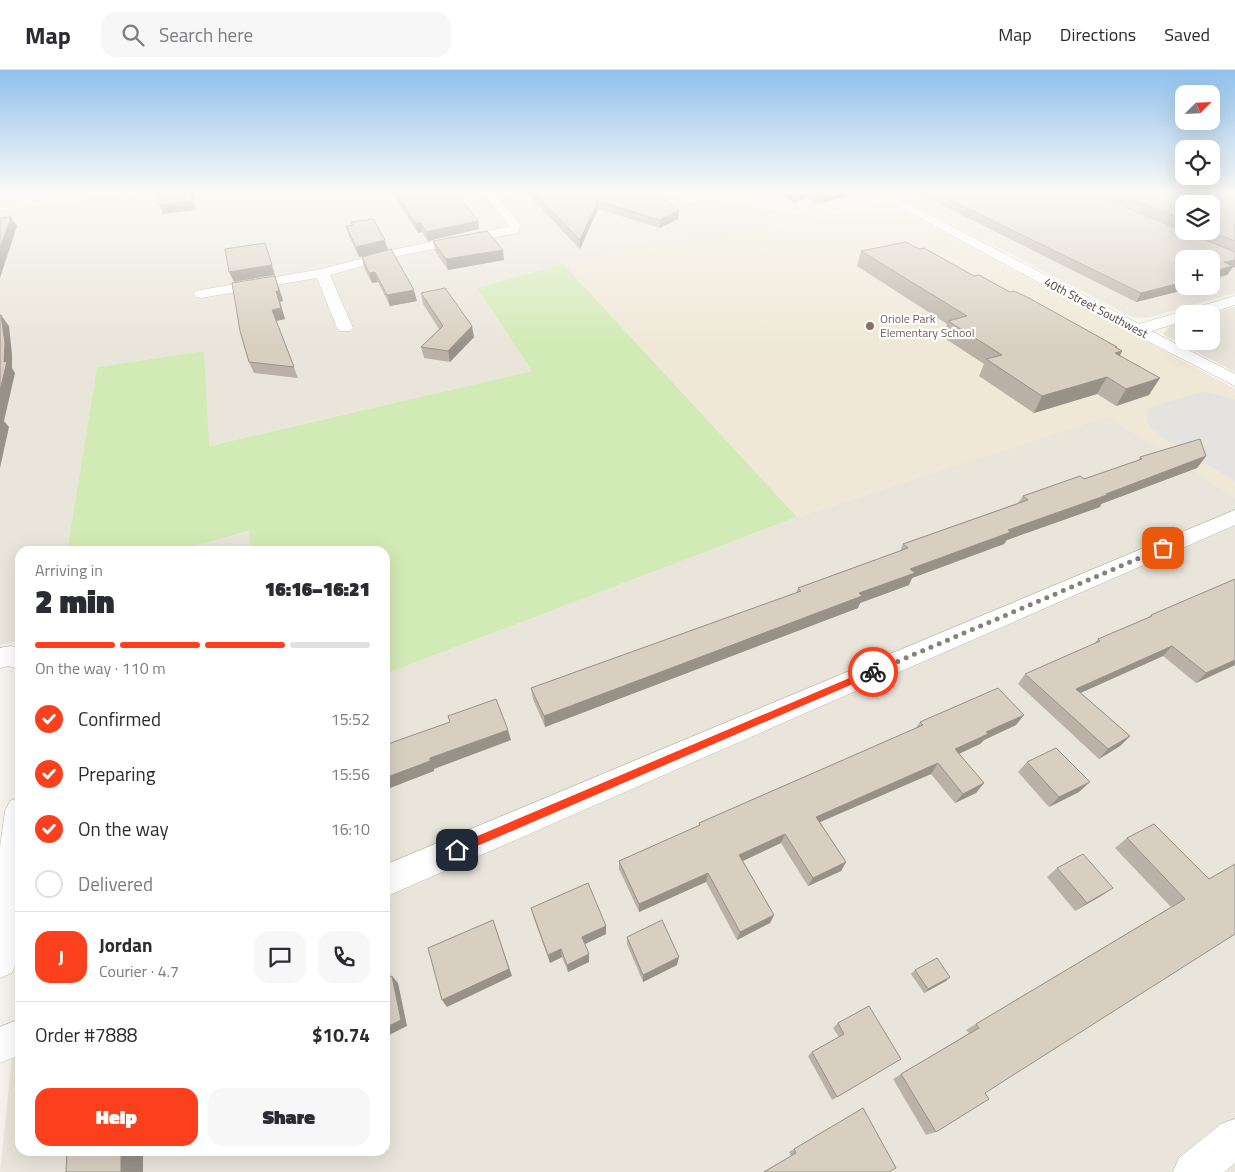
<!DOCTYPE html>
<html lang="en">
<head>
<meta charset="utf-8">
<style>
	body { margin:0; font-family:"Titillium Web",sans-serif; background:#f7f7f7; color:#2b2b33; height:100vh; display:flex; flex-direction:column; font-size:19px; white-space:nowrap }
	* { box-sizing:border-box; margin:0 }
	p { font-size:16px; color:#7c7c81 }
	.icon { flex:none; width:28px; height:28px; fill:none; stroke:currentColor; stroke-width:2; stroke-linecap:round; stroke-linejoin:round }
	.map { position:relative; flex:1; overflow:hidden }
	.details { position:absolute; left:15px; top:476px; width:375px; height:610px; display:flex; flex-direction:column; background:#fff; border-radius:15px; box-shadow:0 5px 20px #0002 }
	.details>* { flex:none }
	.needle { width:32px; rotate:66deg }
	.controls { position:absolute; left:1175px; top:15px; display:grid; gap:10px }
	.controls a { display:grid; place-items:center; width:45px; height:45px; border-radius:10px; background:#fff; box-shadow:0 5px 20px #0002; font-size:25px }
	.pin { position:absolute; display:grid; place-items:center; width:42px; height:42px; color:#fff; margin:-21px; border-radius:10px; box-shadow:0 2px 8px #0006 }
	.courier { position:absolute; display:grid; place-items:center; width:50px; height:50px; margin:-25px; border:4px solid #fc3f1d; border-radius:50%; background:#fff; color:#222; box-shadow:0 1px 6px #0007 }
	.summary em { font-style:normal; font-weight:800 }
	.summary div { display:flex; flex-direction:column-reverse }
	.summary { display:flex; align-items:center; justify-content:space-between; height:85px; padding:0 20px }
	h1 { font-size:32px; font-weight:800; line-height:38px }
	.bar { display:grid; grid-template-columns:repeat(4,1fr); gap:8px 5px; align-content:center; height:60px; padding:0 20px }
	.bar i { height:6px; border-radius:4px; background:#e1e1e2 }
	.bar .active { background:#fc3f1d }
	.bar p { grid-column:span 4 }
	.line { display:flex; align-items:center; gap:12px; padding:0 20px; border-top:1px solid #e1e1e2 }
	.line div { flex:1 }
	.round { display:grid; place-items:center; flex:none; width:52px; height:52px; border-radius:15px; background:#f7f7f7 }
	ol { padding:0 20px; list-style:none }
	li { display:flex; align-items:center; gap:15px; height:55px }
	li p { margin-inline-start:auto }
	li .icon { padding:5px; border-radius:50%; background:#fc3f1d; color:#fff; stroke-width:4 }
	li:last-child { color:#7c7c81 }
	li i { width:28px; height:28px; border:2px solid #e1e1e2; border-radius:50% }
	.cta { display:flex; gap:10px; margin-top:auto; padding:10px 20px }
	.cta a { flex:1; height:58px; border-radius:15px; background:#fc3f1d; color:#fff; font-size:20px; font-weight:800; line-height:58px; text-align:center }
	.cta a+a { background:#f7f7f7; color:#2b2b33 }
	header { display:flex; align-items:center; gap:30px; box-sizing:border-box; height:70px; padding:0 25px; background:#fff; border-bottom:1px solid #e1e1e2 }
	header strong { font-size:24px }
	nav { display:flex; gap:28px; margin-inline-start:auto; font-size:18px }
	.search { width:350px; height:45px; background:#f7f7f7; display:flex; align-items:center; gap:12px; box-sizing:border-box; padding:0 18px; border-radius:15px; color:#7c7c81; font-size:19px }
	.map>svg:first-child { display:block }
</style>
</head>
<body>
<header>
<strong>Map</strong>
<div class="search"><svg class="icon" aria-label="search" viewBox="0 0 24 24"><circle cx="10" cy="10" r="6"/><path d="M15 15l6 6"/></svg>Search here</div>
<nav><a>Map</a><a>Directions</a><a>Saved</a></nav>
</header>
<div class="map">
<svg width="1235" height="1102" viewBox="0 0 1235 1102">
	<rect width="100%" height="100%" fill="#f6f3ec"/>
	<!-- residential -->
	<path fill="#eae5da" fill-rule="evenodd" d="M137 122H713L729 133 818 147 563 194 477 218 532 301 208 376 204 281 97 297 67 481H20V571L0 575V141Z
		M890 122H1235V223L1147 248 1132 247ZM1184 134H1211V161H1184ZM1184 189H1211V216H1184Z
		M1235 237V302L1163 264 1171 255 1184 252V271H1211V244Z
		M1108 346 1235 428V1102H0L20 912V1081H385V604L797 447Z
		M250 461 251 481H175Z"/>
	<!-- education -->
	<path fill="#efe8d6" d="M890 134 1235 319V428L1108 347 797 447 563 194Z"/>
	<!-- green -->
	<path fill="#d2eab5" d="M563 194 797 447 385 604V481H251L249 461 175 481H67L97 297 204 281 209 376 532 301 477 218Z"/>
	<!-- parking -->
	<path fill="#e5e3e0" d="M1207 322 1235 329V411L1161 366 1152 358 1147 351V343L1152 337 1197 323Z"/>
	<g fill="none" stroke-linecap="round" stroke-linejoin="round">
		<defs>
			<path id="street" d="M482 122H493L521 155 517 163 403 185 330 205 353 258 350 261H340L337 258 317 208 201 228 196 227 194 224 196 221 201 220 322 199 401 178 508 157 509 155Z
				M675 122H687L697 131 695 133H687Z
				M872 122H886L1139 254 1235 226V235L1207 244H1184V251L1151 261 1235 304V316L1132 263Z
				M1235 440V455L385 827V795Z
				M11 576 20 579V600L9 596 0 598V578Z
				M20 727V864L17 891 12 903 0 908V777L5 741 10 731Z
				M20 949V985L0 993V957Z
				M1235 1049V1093L1224 1102H1173L1179 1088 1221 1054Z"/>
			<path id="secondary" d="M84 122H123L117 126 0 141V133Z"/>
		</defs>
		<!-- street casing -->
		<use href="#street" stroke="#c2bbae" stroke-width="1"/>
		<!-- secondary casing -->
		<use href="#secondary" stroke="#d6c79b" stroke-width="1"/>
		<!-- street -->
		<use href="#street" fill="#fff" fill-rule="evenodd"/>
		<!-- secondary -->
		<use href="#secondary" fill="#fff3cd" fill-rule="evenodd"/>
	</g>
	<!-- wall -->
	<path fill="#bab2a6" d="M391 122H456L478 151 479 159 428 171 422 162 418 163Z
		M531 122H655L678 149 660 158 598 139 580 179 531 128Z
		M777 122H848L847 127 817 133 806 127 794 133Z
		M916 122H1088L1232 198 1227 205 1184 189V220L1136 232Z
		M1091 122H1235V182L1185 161H1211L1184 134V161Z
		M351 152 388 180 359 187 349 166 346 156H352Z
		M433 171 504 190 448 200 435 181Z
		M919 179 974 206 1010 222 1117 277 1116 278 1122 281 1120 286 1149 325 1116 336 1097 324 1034 343 979 306 984 294 943 267 947 254 857 196 861 181Z
		M362 187 417 231 390 236 378 212 372 213 364 198Z
		M279 216 283 231 280 232 285 249 276 251 298 308 254 303 249 292Z
		M421 223 474 267 450 292 424 288 421 277 439 259 423 234Z
		M1206 386 1197 398 1101 434 1100 437 1007 470 1004 474 912 508 909 515 860 533 858 538 545 657 533 629 531 618 796 523 798 518 900 481 903 474 1018 433 1023 426 1084 409 1138 391 1140 387Z
		M1235 509V595L1196 613 1163 586 1080 623 1130 666 1120 676 1099 689 1018 614 1025 604 1094 574 1098 569 1148 548 1151 545Z
		M920 652 1016 655 984 670 980 674 959 684 984 713 976 723 955 733 931 704 820 752 846 792 841 801 808 816 781 773 743 791 774 845 770 853 737 870 706 812 639 842 619 799V791L699 756V753L915 659Z
		M1027 692 1079 722 1049 737 1018 702Z
		M1127 768 1209 809 985 1023 936 1062 926 1065 893 1009 969 963 966 960 1171 837 1115 778Z
		M1057 798 1113 818 1101 826 1075 841 1047 807Z
		M531 838 606 856V864L585 874 589 884V892L568 902 562 887 550 893 533 846Z
		M627 867 677 895 643 912 627 874Z
		M915 900 946 911 924 923 911 904Z
		M838 953 901 989 832 1030 808 986 812 982 839 967 833 958Z
		M863 1038 889 1102H763L791 1086 789 1082Z"/>
	<!-- shaded-wall -->
	<path fill="#979187" d="M191 122H193L196 140 163 144 159 135Z
		M248 122H269L249 125Z
		M801 122H807L806 127 794 133 796 125Z
		M832 122H848L847 127 817 133 818 125Z
		M598 131V139L580 179V170Z
		M679 140 678 149 660 158V150Z
		M11 147 17 156 0 208V178Z
		M478 151 479 159 428 171 426 162Z
		M421 153 422 162 418 163 416 154Z
		M385 170 388 180 359 187 356 177Z
		M265 173 275 205 234 212 229 202Z
		M503 180 504 190 448 200 446 189Z
		M1235 190V197L1232 198 1227 205 1211 209V202L1224 192Z
		M375 202 378 212 372 213 369 203Z
		M275 206 283 231 280 232 285 249 276 251 272 240Z
		M1184 212V216H1186L1184 220 1136 232 1141 223Z
		M414 220 417 231 390 236 387 225Z
		M1 245 9 256 12 284V298L15 303 4 351 9 357 0 398V321L4 292Z
		M472 256 474 267 450 292 448 281Z
		M1122 281 1113 298 1115 283Z
		M1107 307 1097 324 1034 343 1042 326Z
		M1160 308 1149 325 1116 336 1126 319Z
		M1206 386 1197 398 1101 434 1100 437 1007 470 1004 474 912 508 909 515 860 533 858 538 545 657 544 646 859 523 910 499 1008 460Z
		M1172 576 1163 586 1067 629 1076 619Z
		M1235 590V595L1196 613 1206 603Z
		M1024 645 1016 655 984 670 980 674 947 689 955 679 986 662Z
		M508 660 511 670 434 699V701L385 720V708L430 688Z
		M1130 666 1120 676 1099 689 1108 679Z
		M938 693 931 704 811 756 816 747Z
		M1090 712 1079 722 1049 737 1059 727Z
		M984 713 976 723 955 733 963 724Z
		M785 764 781 773 736 794 739 785Z
		M846 792 841 801 808 816 813 808Z
		M708 803 706 812 639 842V834Z
		M1113 818 1101 826 1075 841 1087 833Z
		M774 845 770 853 737 870 740 862Z
		M493 850 512 906 447 937 442 930Z
		M606 856V864L583 875 582 867Z
		M561 879 562 887 550 893 548 885Z
		M589 884V892L568 902 567 895Z
		M679 887 677 895 643 912V905Z
		M392 906 398 913 407 956 385 967V958Z
		M950 907 946 911 924 923 928 919Z
		M121 1081H144L143 1082V1102H121Z"/>
	<!-- building -->
	<path fill="#d8cfc1" stroke="#979187" d="M158 122H191L192 130 159 135Z
		M395 122H456L478 151 426 162 421 153 416 154Z
		M533 122H655L679 140 660 150 598 131 580 170Z
		M792 122H801L796 125Z
		M814 122H832L818 125Z
		M934 122H1088L1235 182V190L1224 192 1233 196 1211 202V189H1184V212L1141 223Z
		M1114 122H1235V171L1210 161H1211V134H1184V150Z
		M11 147 0 178V148Z
		M373 149 385 170 356 177 346 156 353 155 351 152Z
		M487 161 503 180 446 189 433 171Z
		M906 172 919 179 924 178 974 206 979 205 1010 222 1014 221 1029 228 1117 277H1115L1122 281 1115 283 1160 308 1126 319 1107 307 1042 326 986 289 1002 285 948 251 967 246 861 181Z
		M265 173 272 195 229 202 225 179Z
		M391 179 414 220 387 225 375 202 369 203 362 187Z
		M275 206 279 221H276L281 238 272 240 294 297 249 292 240 261 232 213Z
		M445 218 472 256 448 281 421 277 443 256 421 223Z
		M0 245H1L5 273 4 292 7 291 0 321Z
		M1200 369 1206 386 1106 424 1107 425 1008 460 1011 462 910 499 915 503 859 523 862 526 544 646 531 618 801 521 798 518 908 478 903 474 1028 430 1023 426 1080 406 1084 409 1142 389 1140 387Z
		M1235 509V590L1206 603 1172 576 1076 619 1130 666 1108 679 1025 604 1100 571 1098 569 1152 546 1151 545Z
		M998 618 1024 645 986 662 988 664 955 679 984 713 963 724 938 693 816 747 846 792 813 808 785 764 739 785 774 845 740 862 708 803 639 834 619 791 700 755 699 753 923 655 920 652Z
		M496 629 508 660 430 688V691L385 708V675L450 652 448 646Z
		M1056 678 1090 712 1059 727 1027 692Z
		M1154 754 1209 809 1235 794V864L985 1023 989 1029 936 1062 901 1004 979 958 976 954 1185 829 1127 768Z
		M1083 784 1113 818 1087 833 1057 798Z
		M588 813 606 856 582 867 589 884 567 895 561 879 548 885 531 838Z
		M493 850 509 899 442 930 428 878Z
		M662 850 679 887 643 905 627 867Z
		M937 888 950 907 928 919 915 900Z
		M392 906 401 950 385 958V909Z
		M869 936 901 989 837 1027 812 982 844 964 838 953Z
		M863 1038 896 1098 889 1102H764L796 1083 794 1079Z
		M67 1081H121V1102H66Z"/>
	<!-- sky -->
	<linearGradient id="sky" x2="0" y2="1"><stop stop-color="#8fc1ec"/><stop offset="0.44" stop-color="#fbfaf6"/><stop offset="1" stop-color="#fbfaf6" stop-opacity="0"/></linearGradient>
	<rect width="1235" height="277" fill="url(#sky)"/>
	<!-- route -->
	<path fill="#fc3f1d" d="M873 598 876 599V604L461 783H454L452 780 454 776Z"/>
	<g fill="none" stroke-linecap="round" stroke-linejoin="round">
		<!-- done -->
		<path stroke="#878178" stroke-width="5" stroke-dasharray="0 9" d="M873 602 1163 478"/>
	</g>
	<!-- markers -->
	<circle fill="#8d6e63" stroke="#fff" stroke-width="2" cx="870" cy="256" r="5"/>
	<g text-anchor="middle" stroke-width="4.5" stroke-linejoin="round" paint-order="stroke">
		<!-- far-street labels -->
		<g font-size="12" fill="#4b4439" stroke="#fff">
			<text transform="translate(1096 238) rotate(28)" y="4">40th Street Southwest</text>
		</g>
		<!-- far-education labels -->
		<g font-size="12" fill="#785e54" stroke="#fff" text-anchor="start">
			<text x="880" y="253">Oriole Park<tspan x="880" dy="14">Elementary School</tspan></text>
		</g>
	</g>
</svg>
<div class="controls">
<a><svg class="needle" viewBox="-14 -14 28 28"><path d="M0-13l5 13h-10z" fill="#e53935"/><path d="M0 13l5-13h-10z" fill="#7c7c81"/></svg></a>
<a><svg class="icon" aria-label="locate" viewBox="0 0 24 24"><circle cx="12" cy="12" r="6"/><path d="M12 2v4M12 18v4M2 12h4M18 12h4"/></svg></a>
<a><svg class="icon" aria-label="layers" viewBox="0 0 24 24"><path d="M12 4l9 5-9 5-9-5zM3 14l9 5 9-5"/></svg></a>
<a>+</a>
<a>−</a>
</div>
<div class="pin" style="left:1163px;top:478px;background:#ea580c"><svg class="icon" aria-label="bag" viewBox="0 0 24 24"><path d="M5 8h14l-1 12H6zM9 8a3 3 0 0 1 6 0"/></svg></div>
<div class="pin" style="left:457px;top:780px;background:#1f2937"><svg class="icon" aria-label="home" viewBox="0 0 24 24"><path d="M3 11l9-7 9 7M6 9v11h12V9"/></svg></div>
<div class="courier" style="left:873px;top:602px"><svg class="icon" aria-label="bike" viewBox="0 0 24 24"><circle cx="6" cy="16" r="4"/><circle cx="18" cy="16" r="4"/><path d="M6 16l4-8h5l3 8M10 8l3 8H6M13 5h3"/></svg></div>
<section class="details">
<div class="summary"><div><h1>2 min</h1><p>Arriving in</p></div><em>16:16–16:21</em></div>
<div class="bar"><i class="active"></i><i class="active"></i><i class="active"></i><i></i><p>On the way · 110 m</p></div>
<ol>
<li><svg class="icon" aria-label="check" viewBox="0 0 24 24"><path d="M5 12l5 5 9-10"/></svg>Confirmed<p>15:52</p></li>
<li><svg class="icon" aria-label="check" viewBox="0 0 24 24"><path d="M5 12l5 5 9-10"/></svg>Preparing<p>15:56</p></li>
<li><svg class="icon" aria-label="check" viewBox="0 0 24 24"><path d="M5 12l5 5 9-10"/></svg>On the way<p>16:10</p></li>
<li><i></i>Delivered</li>
</ol>
<div class="line" style="height:90px"><b class="round" style="background:#fc3f1d;color:#fff">J</b><div><b>Jordan</b><p>Courier · 4.7</p></div><a class="round"><svg class="icon" aria-label="chat" viewBox="0 0 24 24"><path d="M4 5h16v11H9l-5 4z"/></svg></a><a class="round"><svg class="icon" aria-label="phone" viewBox="0 0 24 24"><path d="M5 4h4l2 5-3 2q2 4 5 5l2-3 5 2v4C11 20 4 13 5 4z"/></svg></a></div>
<div class="line" style="height:65px"><div>Order #7888</div><b>$10.74</b></div>
<div class="cta"><a>Help</a><a>Share</a></div>
</section>
</div>
</body>
</html>
